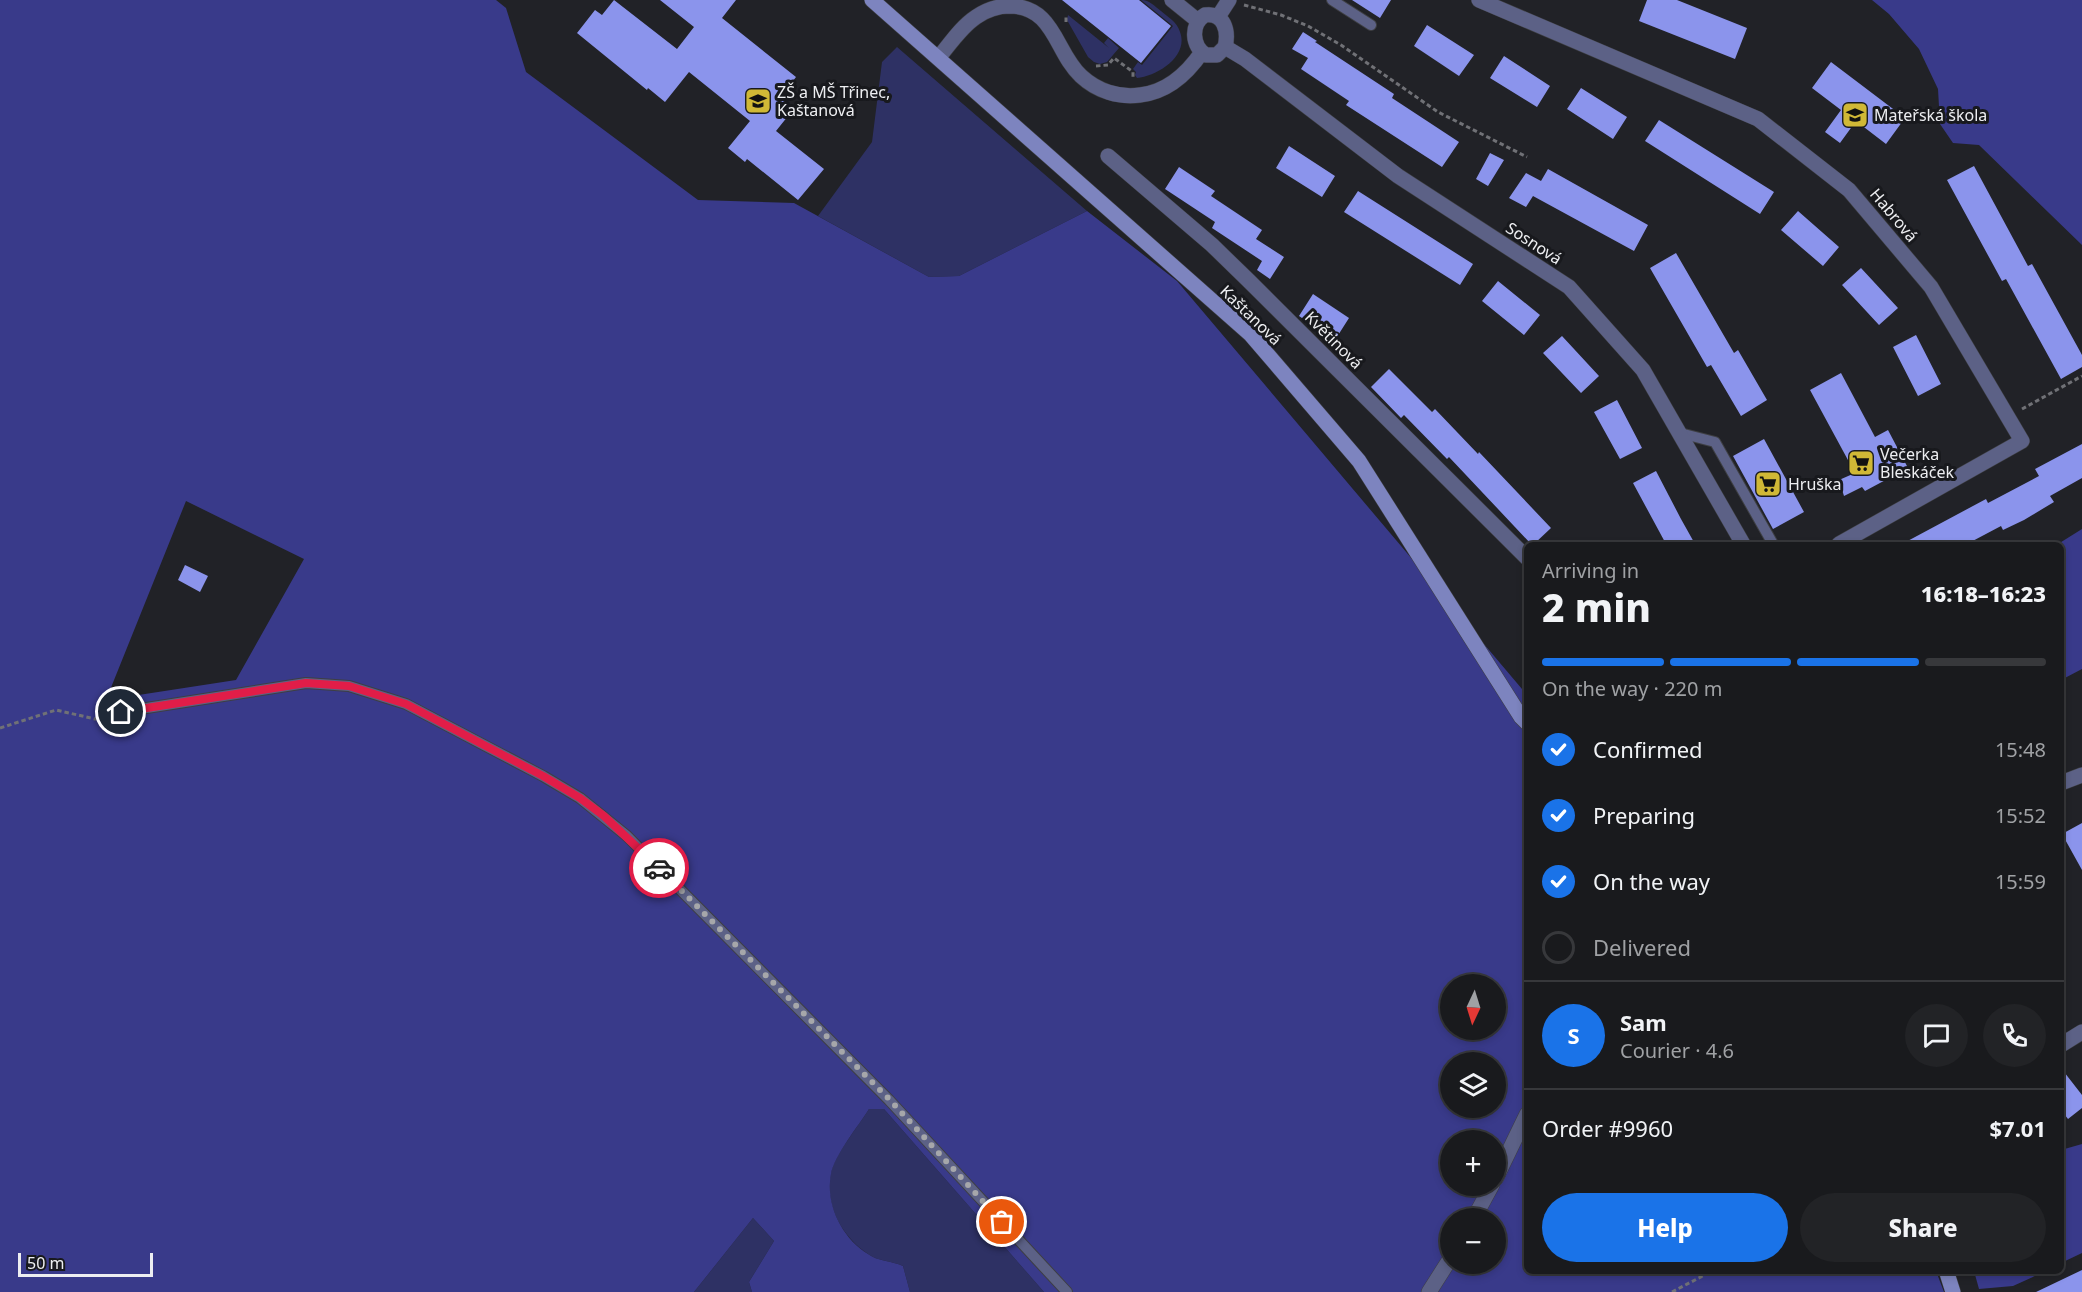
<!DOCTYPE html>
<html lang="en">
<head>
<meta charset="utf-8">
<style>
	body { margin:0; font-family:"Noto Sans",sans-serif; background:#222326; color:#f1f3f6; height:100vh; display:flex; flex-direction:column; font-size:22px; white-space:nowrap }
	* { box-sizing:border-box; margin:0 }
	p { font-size:20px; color:#9fa1a4 }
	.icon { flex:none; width:33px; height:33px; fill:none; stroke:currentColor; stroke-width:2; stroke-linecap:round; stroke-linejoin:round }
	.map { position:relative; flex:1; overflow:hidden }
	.side { position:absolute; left:1524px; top:542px; width:540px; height:732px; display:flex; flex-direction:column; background:#191a1d; border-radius:9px; box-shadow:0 3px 9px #0003,0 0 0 2px #37383b }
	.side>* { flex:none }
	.needle { width:39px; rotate:184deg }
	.controls { position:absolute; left:1440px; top:974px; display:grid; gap:12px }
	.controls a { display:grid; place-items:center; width:66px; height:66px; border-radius:50%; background:#191a1d; box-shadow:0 3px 9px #0003,0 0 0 2px #37383b; font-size:30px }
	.scale { position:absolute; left:18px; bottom:15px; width:135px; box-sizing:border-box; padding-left:6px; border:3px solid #edeef1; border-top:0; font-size:16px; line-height:21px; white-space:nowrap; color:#edeef1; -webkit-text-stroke:4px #18191d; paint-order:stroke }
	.pin { position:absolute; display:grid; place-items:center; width:51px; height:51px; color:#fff; margin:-26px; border:3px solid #fff; border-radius:50%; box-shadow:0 2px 6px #0007 }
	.courier { position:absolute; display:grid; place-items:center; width:60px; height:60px; margin:-30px; border:4px solid #e11d48; border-radius:50%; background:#fff; color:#222; box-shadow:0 2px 8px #0007 }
	.overview em { font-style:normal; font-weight:800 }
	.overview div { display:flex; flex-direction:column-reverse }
	.overview { display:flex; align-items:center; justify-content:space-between; height:102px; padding:0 18px }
	h1 { font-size:39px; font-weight:800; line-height:45px }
	.bar { display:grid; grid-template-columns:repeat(4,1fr); gap:9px 6px; align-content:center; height:72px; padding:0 18px }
	.bar i { height:8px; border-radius:4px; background:#37383b }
	.bar .on { background:#1a73e8 }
	.bar p { grid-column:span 4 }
	.line { display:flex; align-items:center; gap:15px; padding:0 18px; border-top:2px solid #37383b }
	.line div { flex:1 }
	.round { display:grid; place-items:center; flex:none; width:63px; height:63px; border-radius:32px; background:#222326 }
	ol { padding:0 18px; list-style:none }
	li { display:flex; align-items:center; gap:18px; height:66px }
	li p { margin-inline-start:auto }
	li .icon { padding:6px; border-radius:50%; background:#1a73e8; color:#fff; stroke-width:4 }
	li:last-child { color:#9fa1a4 }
	li i { width:33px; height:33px; border:3px solid #37383b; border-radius:50% }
	.cta { display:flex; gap:12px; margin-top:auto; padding:12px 18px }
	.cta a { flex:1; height:69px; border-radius:36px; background:#1a73e8; color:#fff; font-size:24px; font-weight:800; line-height:69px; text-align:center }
	.cta a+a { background:#222326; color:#f1f3f6 }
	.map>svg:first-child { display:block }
</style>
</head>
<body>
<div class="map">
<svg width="2082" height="1292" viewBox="0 0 2082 1292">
	<rect width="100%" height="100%" fill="#212227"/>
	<!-- green -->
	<path fill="#2e3164" d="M1141 0C1150 0 1154 6 1161 11 1168 17 1177 22 1180 32 1189 56 1158 76 1137 78L1135 75 1136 72 1133 69 1138 62 1142 65 1173 26Z
		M1068 15 1109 48 1104 43 1108 38 1119 48 1107 62 1100 64 1094 62 1088 57 1067 20Z
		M897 47 1087 211 959 276 929 277 818 216 872 142 882 62Z
		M869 1109H884L1044 1292H910L903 1266C892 1261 877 1261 868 1254 842 1237 824 1204 831 1173 834 1156 859 1125 869 1109Z
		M753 1218 774 1241 749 1282 752 1292H694Z"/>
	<!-- forest -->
	<path fill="#393a8a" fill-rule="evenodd" d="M0 0H496L506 8 526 72 698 200 794 203 929 277 959 276 1087 211 1177 281 1527 695V1270L1936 1271 1944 1292H1044L884 1109H869C859 1125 834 1156 831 1174 825 1204 842 1238 868 1254 877 1261 892 1261 903 1266L910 1292H752L749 1282 774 1241 753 1218 694 1292H0ZM186 501 304 559 236 680 106 700ZM1450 984H1496V1029H1450ZM1450 1062H1496V1107H1450ZM1450 1140H1496V1185H1450ZM1450 1218H1496V1263H1450Z
		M1872 0H2082V245L1979 145 1953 143 1940 124 1938 89 1919 49 1889 14Z
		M2082 529V669L2061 680V544H2058Z
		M2082 1144V1253L2061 1263V1150Z
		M1974 1271V1270L2046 1271 2013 1286 1979 1289Z"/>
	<!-- building -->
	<path fill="#8b94ec" d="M614 0 677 49 694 27 660 0H736L722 18 796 77 780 98 789 105 784 113 788 116 776 131 824 169 798 200 747 159 745 162 728 148 750 121 689 72 665 102 648 88 647 90 577 33 595 10 602 15Z
		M1062 0H1139L1171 26 1141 63Z
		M1352 0H1391L1380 18Z
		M1647 0H1677L1747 28 1735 59 1639 21Z
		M1427 25 1474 55 1459 76 1414 46Z
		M1303 32 1317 41 1315 42 1394 94 1392 98 1459 142 1442 167 1346 105 1349 101 1301 69 1308 58 1292 49Z
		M1504 56 1550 86 1537 107 1490 78Z
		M1831 62 1905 118 1886 144 1856 121 1840 143 1825 132 1841 110 1812 88Z
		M1581 88 1627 117 1613 139 1567 109Z
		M1659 120 1774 192 1760 214 1645 141Z
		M1289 146 1335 176 1322 197 1276 168Z
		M1490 153 1504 160 1488 186 1476 179Z
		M1974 166 2028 266 2032 264 2082 355V367L2061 379 2006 279 2002 281 1947 180Z
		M1179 167 1215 191 1211 196 1262 230 1256 239 1284 257 1270 279 1257 270 1262 261 1212 228 1215 222 1165 189Z
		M1548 169 1648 225 1634 251 1533 196 1526 207 1509 198 1526 173 1541 181Z
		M1358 191 1473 264 1460 285 1344 212Z
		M1798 211 1839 247 1823 266 1781 230Z
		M1676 253 1734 353 1738 350 1767 400 1741 416 1711 365 1707 367 1650 268Z
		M1861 268 1898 308 1879 325 1842 285Z
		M1498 281 1540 315 1524 335 1482 301Z
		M1313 294 1349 318 1335 340 1299 316Z
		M1916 335 1941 384 1918 396 1893 347Z
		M1562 336 1599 376 1581 393 1543 353Z
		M1389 369 1432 412 1435 409 1478 454 1479 452 1551 528 1534 544H1531L1449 457 1447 459 1404 415 1401 418 1371 387Z
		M1841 373 1875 437 1888 430 1908 468 1865 491 1862 487 1844 496 1839 480 1855 473 1810 390Z
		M1617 400 1642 448 1620 459 1594 412Z
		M1764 439 1804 512 1773 529 1733 456Z
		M2082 444V478L2050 496 2054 502 2024 520 2003 530 2001 526 1967 544H1902L1986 499 1988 503 2039 476 2035 469Z
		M1656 471 1681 519 1695 544H1666L1633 483Z
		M185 565 208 576 200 592 178 580Z
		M2082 823V870L2062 834Z
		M2061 1068 2082 1095V1108L2068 1119 2061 1110Z
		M2082 1270V1292H2036Z"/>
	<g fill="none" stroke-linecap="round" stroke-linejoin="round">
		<defs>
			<path id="lane" d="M1332 0 1371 25
				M1680 433 1715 442 1773 544
				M121 712 306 683 349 686 406 704 543 776 580 798 627 836 889 1100 1067 1292"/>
			<path id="street" d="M1172 0 1198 21
				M1479 0 1758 119 1849 190 1931 287 2022 441 1839 544
				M1205 15C1224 12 1229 31 1225 47L1217 55H1206C1192 47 1190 24 1205 15Z
				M1218 17 1229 0
				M1225 47 1245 59 1398 176 1569 287 1643 370 1743 544
				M939 57C950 44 961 27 976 17 986 10 998 6 1010 6 1055 7 1055 52 1081 76 1097 91 1119 98 1140 95 1167 92 1187 74 1202 52
				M1108 156 1212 245 1249 281 1527 558
				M2061 783 2082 775
				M2061 1045 2082 1032
				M1496 1178 1527 1114
				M1474 1218 1492 1185
				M1429 1292 1450 1259"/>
			<path id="secondary" d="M872 0 1251 335 1359 461 1521 717 1527 723
				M1946 1270 1953 1292"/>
		</defs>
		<!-- lane casing -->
		<use href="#lane" stroke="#3e3f43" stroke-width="12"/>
		<!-- street casing -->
		<use href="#street" stroke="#3e3f43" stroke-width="16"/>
		<!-- secondary casing -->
		<use href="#secondary" stroke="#3e3f43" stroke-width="16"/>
		<!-- path -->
		<path stroke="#707176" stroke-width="3" stroke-dasharray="4.5 3" stroke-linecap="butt" d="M1244 5 1281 15 1308 26 1341 45 1438 112 1527 157
			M1066 22V15
			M1096 66 1108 65 1114 58 1133 72V79
			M2022 409 2082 376
			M0 728 56 710 95 719 107 715
			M1672 1292 1714 1270"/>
		<!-- lane -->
		<use href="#lane" stroke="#5c6186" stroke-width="10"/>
		<!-- street -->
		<use href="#street" stroke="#5c6186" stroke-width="15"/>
		<!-- secondary -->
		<use href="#secondary" stroke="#7d84bf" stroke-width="15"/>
	</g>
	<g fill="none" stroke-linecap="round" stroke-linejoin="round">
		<!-- done -->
		<path stroke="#a6a7aa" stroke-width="6" stroke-dasharray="0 10.8" d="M659 868 890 1100 1002 1222"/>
		<!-- route -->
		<path stroke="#e11d48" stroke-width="8" d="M121 712 306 683 349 686 406 704 543 776 580 798 604 816 659 868"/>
	</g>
	<!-- icons -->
	<defs>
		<symbol id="school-square" viewBox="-11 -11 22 22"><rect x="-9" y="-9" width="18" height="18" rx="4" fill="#d0b836" stroke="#18191d"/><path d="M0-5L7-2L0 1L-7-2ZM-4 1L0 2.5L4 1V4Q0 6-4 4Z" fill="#111"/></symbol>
		<symbol id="supermarket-square" viewBox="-11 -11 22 22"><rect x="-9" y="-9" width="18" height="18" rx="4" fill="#d0b836" stroke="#18191d"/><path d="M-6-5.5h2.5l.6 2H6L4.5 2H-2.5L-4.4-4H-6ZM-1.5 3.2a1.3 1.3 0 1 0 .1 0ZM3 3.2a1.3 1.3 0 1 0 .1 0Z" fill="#111"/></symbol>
	</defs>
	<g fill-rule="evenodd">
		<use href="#school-square" x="743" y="86" width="30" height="30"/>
		<use href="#school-square" x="1840" y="100" width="30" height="30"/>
		<use href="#supermarket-square" x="1846" y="448" width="30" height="30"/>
		<use href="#supermarket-square" x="1753" y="469" width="30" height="30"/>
	</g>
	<g text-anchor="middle" stroke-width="6" stroke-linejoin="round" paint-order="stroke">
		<!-- poi labels -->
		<g font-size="16" fill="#edeef1" stroke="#18191d" text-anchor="start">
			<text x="777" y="98">ZŠ a MŠ Třinec,<tspan x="777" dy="18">Kaštanová</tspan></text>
			<text x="1874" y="121">Mateřská škola</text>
			<text x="1880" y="460">Večerka<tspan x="1880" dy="18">Bleskáček</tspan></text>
			<text x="1788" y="490">Hruška</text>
		</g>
		<!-- street labels -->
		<g font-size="16" fill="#edeef1" stroke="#18191d">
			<text transform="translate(1894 215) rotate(50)" y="6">Habrová</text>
			<text transform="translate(1534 243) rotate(33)" y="6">Sosnová</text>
			<text transform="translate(1251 315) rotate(44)" y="6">Kaštanová</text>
			<text transform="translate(1334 340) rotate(45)" y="6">Květinová</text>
		</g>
	</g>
</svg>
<div class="controls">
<a><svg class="needle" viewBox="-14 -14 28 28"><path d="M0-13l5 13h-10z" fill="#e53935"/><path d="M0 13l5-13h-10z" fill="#9fa1a4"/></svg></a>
<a><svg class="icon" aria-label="layers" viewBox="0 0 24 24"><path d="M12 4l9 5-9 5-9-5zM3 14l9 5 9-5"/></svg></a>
<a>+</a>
<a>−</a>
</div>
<div class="scale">50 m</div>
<div class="pin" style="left:1002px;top:1222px;background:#ea580c"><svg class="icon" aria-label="bag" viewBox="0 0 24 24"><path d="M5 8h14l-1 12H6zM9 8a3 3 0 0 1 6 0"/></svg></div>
<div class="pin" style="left:121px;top:712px;background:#1f2937"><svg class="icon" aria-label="home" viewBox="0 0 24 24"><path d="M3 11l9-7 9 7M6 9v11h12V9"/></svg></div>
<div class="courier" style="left:659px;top:868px"><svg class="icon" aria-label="car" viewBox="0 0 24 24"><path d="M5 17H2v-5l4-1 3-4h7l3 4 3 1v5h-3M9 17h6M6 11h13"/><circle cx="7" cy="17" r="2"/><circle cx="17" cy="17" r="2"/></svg></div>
<section class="side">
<div class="overview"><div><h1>2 min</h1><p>Arriving in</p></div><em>16:18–16:23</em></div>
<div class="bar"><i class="on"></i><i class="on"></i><i class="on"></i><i></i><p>On the way · 220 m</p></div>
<ol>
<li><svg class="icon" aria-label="check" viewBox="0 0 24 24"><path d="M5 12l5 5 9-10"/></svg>Confirmed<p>15:48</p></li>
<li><svg class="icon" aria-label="check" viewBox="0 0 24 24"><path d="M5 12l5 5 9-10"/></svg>Preparing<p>15:52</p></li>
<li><svg class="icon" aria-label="check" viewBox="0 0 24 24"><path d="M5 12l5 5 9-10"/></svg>On the way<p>15:59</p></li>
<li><i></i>Delivered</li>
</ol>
<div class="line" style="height:108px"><b class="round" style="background:#1a73e8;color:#fff">S</b><div><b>Sam</b><p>Courier · 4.6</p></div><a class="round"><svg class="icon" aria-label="chat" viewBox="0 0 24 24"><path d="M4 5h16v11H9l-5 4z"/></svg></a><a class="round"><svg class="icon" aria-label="phone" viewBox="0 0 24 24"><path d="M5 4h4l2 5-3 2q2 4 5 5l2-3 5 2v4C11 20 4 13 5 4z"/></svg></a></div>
<div class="line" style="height:78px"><div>Order #9960</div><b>$7.01</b></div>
<div class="cta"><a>Help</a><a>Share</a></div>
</section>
</div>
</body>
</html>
